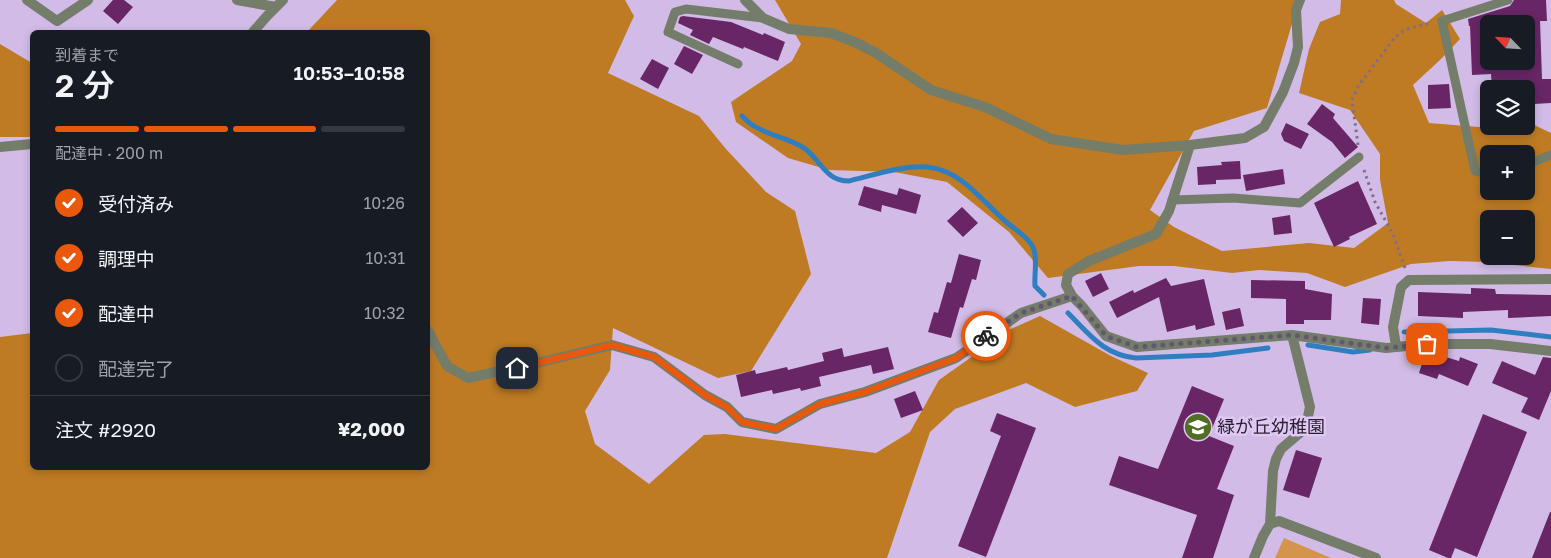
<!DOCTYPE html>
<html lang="ja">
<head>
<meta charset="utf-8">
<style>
	body { margin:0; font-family:"Golos Text","Noto Sans JP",sans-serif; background:#20242c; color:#f1f3f6; height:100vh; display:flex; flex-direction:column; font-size:19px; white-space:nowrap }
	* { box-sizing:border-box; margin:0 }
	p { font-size:16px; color:#9ea1a6 }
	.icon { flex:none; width:28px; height:28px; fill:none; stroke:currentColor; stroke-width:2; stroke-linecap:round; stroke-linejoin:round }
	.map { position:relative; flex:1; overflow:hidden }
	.sheet { position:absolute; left:30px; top:30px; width:400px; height:440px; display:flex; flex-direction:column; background:#171b24; border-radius:8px; box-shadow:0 2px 8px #0003 }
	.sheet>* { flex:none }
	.needle { width:32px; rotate:295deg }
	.tools { position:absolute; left:1480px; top:15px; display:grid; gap:10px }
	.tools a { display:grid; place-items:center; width:55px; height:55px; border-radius:8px; background:#171b24; box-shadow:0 2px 8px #0003; font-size:25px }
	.pin { position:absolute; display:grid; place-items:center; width:42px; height:42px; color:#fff; margin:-21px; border-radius:10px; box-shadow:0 2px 8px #0006 }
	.courier { position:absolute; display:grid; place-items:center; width:50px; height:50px; margin:-25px; border:4px solid #ea580c; border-radius:50%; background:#fff; color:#222; box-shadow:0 1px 6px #0007 }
	.headline em { font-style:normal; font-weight:600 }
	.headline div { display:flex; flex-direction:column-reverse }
	.headline { display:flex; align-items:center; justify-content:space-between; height:85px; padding:0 25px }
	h1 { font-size:32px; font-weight:600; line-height:38px }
	.bar { display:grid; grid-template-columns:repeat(4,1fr); gap:8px 5px; align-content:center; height:60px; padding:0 25px }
	.bar i { height:6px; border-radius:4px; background:#363941 }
	.bar .on { background:#ea580c }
	.bar p { grid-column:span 4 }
	.line { display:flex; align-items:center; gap:12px; padding:0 25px; border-top:1px solid #363941 }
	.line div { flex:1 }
	ol { padding:0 25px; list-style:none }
	li { display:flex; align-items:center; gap:15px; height:55px }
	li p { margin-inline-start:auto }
	li .icon { padding:5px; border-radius:50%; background:#ea580c; color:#fff; stroke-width:4 }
	li:last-child { color:#9ea1a6 }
	li i { width:28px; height:28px; border:2px solid #363941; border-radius:50% }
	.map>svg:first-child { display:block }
</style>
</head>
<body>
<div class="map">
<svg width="1551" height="558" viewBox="0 0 1551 558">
	<rect width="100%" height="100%" fill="#d2bce7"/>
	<!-- green -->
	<path fill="#d4944b" d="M1284 538 1331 558H1275Z"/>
	<!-- forest -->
	<path fill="#be7b24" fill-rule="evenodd" d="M337 0H625L634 16 608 73 699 116 726 149 766 192 795 211 811 274 751 371 718 378 613 328 610 370 585 411 595 444 649 484 704 435 725 434 876 453 910 432 939 380 1011 329 1040 316 1111 356 1148 373 1137 391 1075 407 1026 383 955 409 930 432 887 558H0V337L32 333V468H428V32H307Z
		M775 0H1299L1267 108 1194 131 1150 210 1174 227 1222 251 1309 243 1354 248 1388 223 1380 180V154L1350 110 1299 93 1309 49 1320 22 1340 14 1341 0H1394L1396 4 1426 23 1442 10 1460 39 1441 59 1413 85 1429 123 1479 127 1489 126H1526V121L1551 133V269L1485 262 1450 261 1411 264 1345 287 1307 273 1259 270 1232 273 1174 266H1139L1048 278 1009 232 947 182 894 172 829 170 788 158 736 122 731 102 792 61 801 44ZM1489 154H1526V191H1489ZM1489 219H1526V256H1489Z
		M0 44 32 63V137H0Z"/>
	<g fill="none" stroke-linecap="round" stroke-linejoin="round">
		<!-- stream -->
		<path stroke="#2f7ec0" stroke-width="5" d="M742 116C746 120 750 124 754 126 770 136 789 138 804 148 821 160 825 181 849 181 874 175 902 165 928 167 962 171 981 200 1005 221 1014 229 1027 236 1033 247 1038 257 1034 274 1035 286L1044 295
			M1068 313C1090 335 1104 355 1136 358L1212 355 1268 348
			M1404 332 1491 330 1551 337
			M1308 345 1353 352 1370 350"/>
	</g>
	<!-- building -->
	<path fill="#682667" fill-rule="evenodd" d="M113 0H124L133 7 118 24 103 11Z
		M1514 0H1546L1547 21H1540L1542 79H1551V103L1534 104V89H1492L1491 74 1472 75 1470 26H1469L1468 19 1510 6ZM1489 24H1526V61H1489Z
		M683 16 731 22 763 35 764 33 785 42 778 61 744 47 743 49 713 37 709 44 690 35 693 30 678 23 680 17Z
		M684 46 703 55 692 74 674 64Z
		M652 59 669 68 658 89 640 79Z
		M1449 84 1451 108 1428 109V85Z
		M1322 104 1335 114 1333 118 1358 147 1345 158 1332 142 1307 124Z
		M1286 123 1309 134 1301 149 1284 141 1281 134Z
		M1240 161 1241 179 1216 180V184L1198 185 1197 167 1222 165 1221 162Z
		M1283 169 1285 184 1246 191 1243 175Z
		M1358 181 1377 224 1349 237 1350 239 1334 247 1314 203Z
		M864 186 897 195 899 188 921 195 916 214 882 205 881 212 858 205Z
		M962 207 978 223 963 237 947 221Z
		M1290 215 1292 233 1274 235 1272 218Z
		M959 254 981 260 976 280 972 279 963 308 960 307 951 338 928 332 934 312 938 313 947 282 951 283Z
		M1101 273 1109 289 1093 297 1085 281Z
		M1166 278 1171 286 1204 279 1215 325 1196 330 1195 325 1167 332 1159 297 1117 318 1109 302 1133 290 1134 293Z
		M1251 280 1305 281V289L1332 294 1331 320H1304V324H1286V299L1251 298Z
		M1471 288 1495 289 1496 294 1551 295V316L1508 318V310L1463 312V318L1418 316V292L1471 294Z
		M1363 298 1381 299 1379 325 1361 323Z
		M1240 308 1244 326 1226 330 1222 312Z
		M888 347 894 369 873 374 871 365 819 377 821 386 801 391 800 388 773 394 772 390 741 397 736 375 755 370 756 374 787 367 788 370 824 361 822 353 842 348 844 357Z
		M1426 351 1459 361 1460 357 1478 364 1468 386 1439 374 1437 379 1419 373Z
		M1543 357 1551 358V391L1539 420 1521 412 1528 398 1492 383 1502 361 1535 375Z
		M1192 386 1224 399 1209 436 1234 446 1217 489 1234 495 1213 558H1182L1197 515 1109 485 1119 456 1158 469Z
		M915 391 923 410 901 418 894 399Z
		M997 413 1036 428 986 557 958 546 1001 436 990 431Z
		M1483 414 1527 432 1477 557 1455 548 1451 558H1448L1429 550Z
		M1296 450 1322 458 1309 498 1283 490Z
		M1550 512H1551V558H1532Z"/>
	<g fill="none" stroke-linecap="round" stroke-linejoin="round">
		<!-- path -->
		<path stroke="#7d6e8c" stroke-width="3" stroke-dasharray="2.5 4" stroke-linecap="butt" d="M1358 145 1352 100 1359 85 1395 37 1406 29 1431 23
			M1364 170 1375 202 1393 234 1405 268"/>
		<!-- service -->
		<path stroke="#747c6a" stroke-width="9" d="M738 64 668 32 675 12 686 9 763 18
			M1526 165 1551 155
			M1489 174 1475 171 1442 21 1508 0
			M1172 200 1233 198 1300 203 1359 157"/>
		<!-- minor -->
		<path stroke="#747c6a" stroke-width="10" d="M27 0 57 21 88 0
			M237 0 276 7
			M745 0 763 18 789 29 831 33 857 43 876 53 931 90 985 107 1051 139 1123 150 1190 145
			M1300 0 1296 10 1298 47 1294 63 1283 92 1264 127 1245 138 1190 145 1169 211 1156 234 1089 261 1068 274 1066 285 1072 296 1082 306 1106 336 1137 347 1292 335 1386 348 1427 344H1490L1551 351
			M253 32 267 16 283 0
			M0 147 32 144
			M428 331 447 366 468 378 533 364 612 345 654 357 705 395 727 407 742 422 776 429 820 404 865 392 956 358 1021 313 1072 296
			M1396 346 1393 327 1401 287 1409 280 1551 279
			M1270 524 1273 471 1276 459 1281 449 1301 432 1307 421 1310 407 1292 335
			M1254 558 1263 536 1270 524 1279 521 1376 558"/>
	</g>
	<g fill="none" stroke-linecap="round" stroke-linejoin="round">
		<!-- done -->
		<path stroke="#63566f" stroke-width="5" stroke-dasharray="0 9" d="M986 336 1021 313 1072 296 1106 336 1137 347 1292 335 1386 348 1427 344"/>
		<!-- route -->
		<path stroke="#ea580c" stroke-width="6" d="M517 368 612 345 654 357 705 395 727 407 742 422 776 429 820 404 865 392 956 358 986 336"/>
	</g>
	<!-- icons -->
	<defs>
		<symbol id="school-disc" viewBox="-11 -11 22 22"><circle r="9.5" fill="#516e22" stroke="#dfc9f4"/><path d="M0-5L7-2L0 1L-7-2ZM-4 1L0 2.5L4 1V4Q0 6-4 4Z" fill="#fff"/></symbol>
	</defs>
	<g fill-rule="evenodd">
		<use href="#school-disc" x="1182" y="411" width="32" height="32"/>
	</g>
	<g text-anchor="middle" stroke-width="5" stroke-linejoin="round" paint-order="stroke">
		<!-- poi labels -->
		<g font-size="18" fill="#271f2f" stroke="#dfc9f4" text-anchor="start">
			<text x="1217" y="433">緑が丘幼稚園</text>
		</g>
	</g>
</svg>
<div class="tools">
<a><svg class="needle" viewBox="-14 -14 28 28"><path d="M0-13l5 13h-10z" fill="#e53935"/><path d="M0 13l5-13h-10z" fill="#9ea1a6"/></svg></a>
<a><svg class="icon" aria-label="layers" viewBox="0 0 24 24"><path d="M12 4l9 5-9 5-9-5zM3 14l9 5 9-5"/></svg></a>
<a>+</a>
<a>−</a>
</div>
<div class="pin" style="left:1427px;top:344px;background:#ea580c"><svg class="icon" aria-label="bag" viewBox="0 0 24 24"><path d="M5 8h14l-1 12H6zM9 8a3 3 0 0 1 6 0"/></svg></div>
<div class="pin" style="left:517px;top:368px;background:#1f2937"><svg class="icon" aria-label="home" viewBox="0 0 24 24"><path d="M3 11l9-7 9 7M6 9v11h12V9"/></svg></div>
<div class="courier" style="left:986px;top:336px"><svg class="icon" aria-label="bike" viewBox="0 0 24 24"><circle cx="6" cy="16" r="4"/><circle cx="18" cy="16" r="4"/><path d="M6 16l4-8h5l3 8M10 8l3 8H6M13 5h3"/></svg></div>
<section class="sheet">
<div class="headline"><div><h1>2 分</h1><p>到着まで</p></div><em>10:53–10:58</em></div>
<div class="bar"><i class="on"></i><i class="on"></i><i class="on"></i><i></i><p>配達中 · 200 m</p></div>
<ol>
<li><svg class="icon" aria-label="check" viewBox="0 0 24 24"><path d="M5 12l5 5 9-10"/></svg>受付済み<p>10:26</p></li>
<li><svg class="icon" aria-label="check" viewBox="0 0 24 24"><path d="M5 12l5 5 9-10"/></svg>調理中<p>10:31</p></li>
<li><svg class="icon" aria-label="check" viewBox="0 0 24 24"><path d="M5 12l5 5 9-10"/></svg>配達中<p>10:32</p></li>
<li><i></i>配達完了</li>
</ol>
<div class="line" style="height:65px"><div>注文 #2920</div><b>¥2,000</b></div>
</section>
</div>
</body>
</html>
